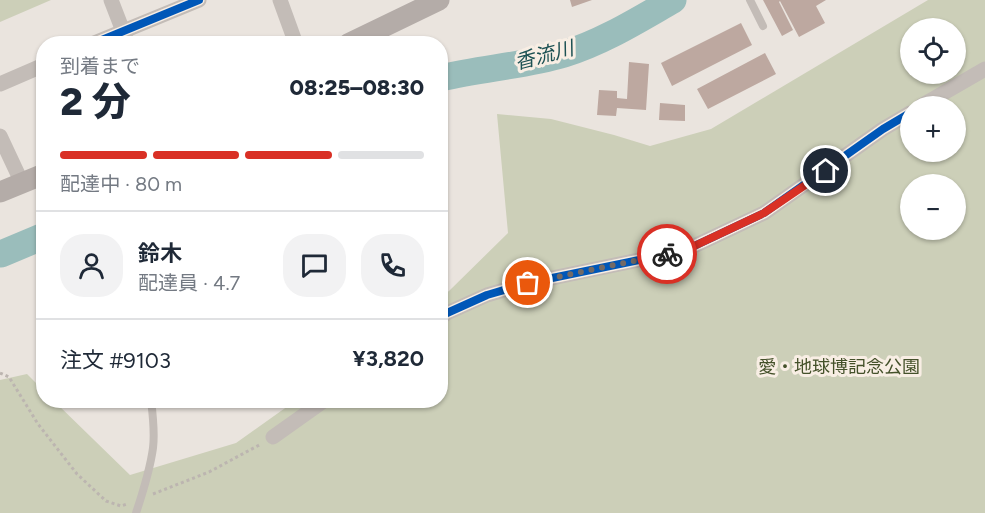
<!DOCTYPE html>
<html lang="ja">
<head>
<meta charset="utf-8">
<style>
	body { margin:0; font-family:Figtree,"Noto Sans JP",sans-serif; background:#f2f2f3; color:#1f2937; height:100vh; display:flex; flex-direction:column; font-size:22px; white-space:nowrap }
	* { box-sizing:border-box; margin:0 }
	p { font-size:20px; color:#747a83 }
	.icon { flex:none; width:33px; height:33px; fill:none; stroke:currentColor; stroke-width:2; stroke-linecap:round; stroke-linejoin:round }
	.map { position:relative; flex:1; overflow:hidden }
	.details { position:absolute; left:36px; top:36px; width:412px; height:372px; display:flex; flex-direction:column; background:#fff; border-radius:24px; box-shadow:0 2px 4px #0004 }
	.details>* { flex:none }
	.fabs { position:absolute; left:900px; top:18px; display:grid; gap:12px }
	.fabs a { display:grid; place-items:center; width:66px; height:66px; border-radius:50%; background:#fff; box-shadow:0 2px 4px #0004; font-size:30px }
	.pin { position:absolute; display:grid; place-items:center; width:51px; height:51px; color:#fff; margin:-26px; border:3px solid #fff; border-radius:50%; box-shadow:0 2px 6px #0007 }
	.courier { position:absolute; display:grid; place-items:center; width:60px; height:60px; margin:-30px; border:4px solid #d93025; border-radius:50%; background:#fff; color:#222; box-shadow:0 2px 8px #0007 }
	.summary em { font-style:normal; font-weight:800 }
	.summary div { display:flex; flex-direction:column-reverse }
	.summary { display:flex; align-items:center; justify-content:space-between; height:102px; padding:0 24px }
	h1 { font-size:39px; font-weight:800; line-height:45px }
	.bar { display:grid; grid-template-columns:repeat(4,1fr); gap:9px 6px; align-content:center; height:72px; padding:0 24px }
	.bar i { height:8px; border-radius:4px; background:#e0e1e3 }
	.bar .active { background:#d93025 }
	.bar p { grid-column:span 4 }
	.line { display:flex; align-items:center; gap:15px; padding:0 24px; border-top:2px solid #e0e1e3 }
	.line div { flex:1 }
	.round { display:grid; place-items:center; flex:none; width:63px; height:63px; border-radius:24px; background:#f2f2f3 }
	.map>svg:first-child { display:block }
</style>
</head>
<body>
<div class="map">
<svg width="985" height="513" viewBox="0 0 985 513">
	<rect width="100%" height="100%" fill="#eae4de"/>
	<!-- green -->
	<path fill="#cccfb8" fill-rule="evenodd" d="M0 0H51L0 22Z
		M928 0H985V513H0V380L27 374 43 390 44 400 54 401 130 475 236 443 295 401 441 400V296L449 291 508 233 497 114 551 119 614 135 650 146 711 129ZM910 28H956V74H910ZM910 106H956V152H910ZM910 184H956V230H910Z"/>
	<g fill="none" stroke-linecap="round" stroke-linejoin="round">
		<!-- river -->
		<path stroke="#9abdbb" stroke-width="27" d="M441 78C482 68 524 66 564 54 603 42 638 20 673 0
			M1 254 44 236"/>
	</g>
	<!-- building -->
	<path fill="#bda8a0" d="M570 0H592L572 7Z
		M763 0H826L816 6 825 23 799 37 780 1 779 2 793 30 782 36Z
		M741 23 752 45 672 86 661 63Z
		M765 53 776 74 708 109 697 89Z
		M629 62 649 64 646 110 617 108 616 116 597 115 599 90 617 91V98L627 99Z
		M660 103 685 105V121L659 120Z"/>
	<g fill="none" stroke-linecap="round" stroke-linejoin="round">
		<!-- path -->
		<path stroke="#bcb5b0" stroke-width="3" stroke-dasharray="3 3" stroke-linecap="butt" d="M0 373 9 377 38 424 77 474 106 501 121 506 127 504
			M153 494 209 472 261 444"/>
		<!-- lane -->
		<path stroke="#c3bcb7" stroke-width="8" d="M750 0 763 26
			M136 513C143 492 150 470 153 448 155 432 153 416 151 400"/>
		<!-- street -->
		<path stroke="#c3bcb7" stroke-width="15" d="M111 0 128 44
			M280 0 296 44
			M92 44 199 0
			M0 84 44 65
			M921 106 985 69
			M0 136 22 183
			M441 317 447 313 487 295 528 283 663 255 690 248 764 213 883 129 910 113
			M273 437 325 400"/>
		<!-- secondary -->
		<path stroke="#b4aca8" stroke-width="21" d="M348 44 439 0
			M0 192 44 174"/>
		<defs>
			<path id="cycleway" d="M92 44 199 0
				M441 317 447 313 487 295 528 283 663 255 690 248 764 213 883 129 910 113"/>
		</defs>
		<!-- cycleway casing -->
		<use href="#cycleway" stroke="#f8eee4" stroke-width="11"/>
		<!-- cycleway -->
		<use href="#cycleway" stroke="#0057b8" stroke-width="8"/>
	</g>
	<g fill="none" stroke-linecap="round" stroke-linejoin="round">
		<!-- done -->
		<path stroke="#736a66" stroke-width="6" stroke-dasharray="0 10.8" d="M528 283 667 254"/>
		<!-- route -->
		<path stroke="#d93025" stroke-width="8" d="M667 254 690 248 764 213 826 171"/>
	</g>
	<g text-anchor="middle" stroke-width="6" stroke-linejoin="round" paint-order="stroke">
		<!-- park labels -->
		<g font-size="18" fill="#44512a" stroke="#f8eee4">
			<text x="839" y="373">愛・地球博記念公園</text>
		</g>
		<!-- water labels -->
		<g font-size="20" font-style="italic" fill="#1d5153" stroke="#f8eee4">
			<text transform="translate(544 55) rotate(-15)" y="7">香流川</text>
		</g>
	</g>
</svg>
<div class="fabs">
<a><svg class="icon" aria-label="locate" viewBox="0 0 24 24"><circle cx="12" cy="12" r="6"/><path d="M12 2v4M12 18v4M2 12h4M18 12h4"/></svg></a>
<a>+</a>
<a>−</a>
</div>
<div class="pin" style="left:528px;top:283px;background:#ea580c"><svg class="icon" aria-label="bag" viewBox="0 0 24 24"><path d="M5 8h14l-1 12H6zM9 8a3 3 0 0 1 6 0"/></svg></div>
<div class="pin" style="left:826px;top:171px;background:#1f2937"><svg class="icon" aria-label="home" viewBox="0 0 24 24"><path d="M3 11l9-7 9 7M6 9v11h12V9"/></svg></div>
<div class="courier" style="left:667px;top:254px"><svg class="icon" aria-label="bike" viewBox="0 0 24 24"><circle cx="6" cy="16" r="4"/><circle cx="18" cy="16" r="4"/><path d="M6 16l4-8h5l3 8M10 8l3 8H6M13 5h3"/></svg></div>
<section class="details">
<div class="summary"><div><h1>2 分</h1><p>到着まで</p></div><em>08:25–08:30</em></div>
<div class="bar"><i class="active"></i><i class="active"></i><i class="active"></i><i></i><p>配達中 · 80 m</p></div>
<div class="line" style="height:108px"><a class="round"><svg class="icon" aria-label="person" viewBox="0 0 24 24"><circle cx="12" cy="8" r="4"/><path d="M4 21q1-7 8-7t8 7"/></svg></a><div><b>鈴木</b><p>配達員 · 4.7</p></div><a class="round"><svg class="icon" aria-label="chat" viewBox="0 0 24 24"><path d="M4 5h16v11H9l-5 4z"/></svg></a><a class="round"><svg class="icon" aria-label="phone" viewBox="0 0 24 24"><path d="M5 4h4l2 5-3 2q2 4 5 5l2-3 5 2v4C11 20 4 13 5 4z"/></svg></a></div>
<div class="line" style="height:78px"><div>注文 #9103</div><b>¥3,820</b></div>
</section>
</div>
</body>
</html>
